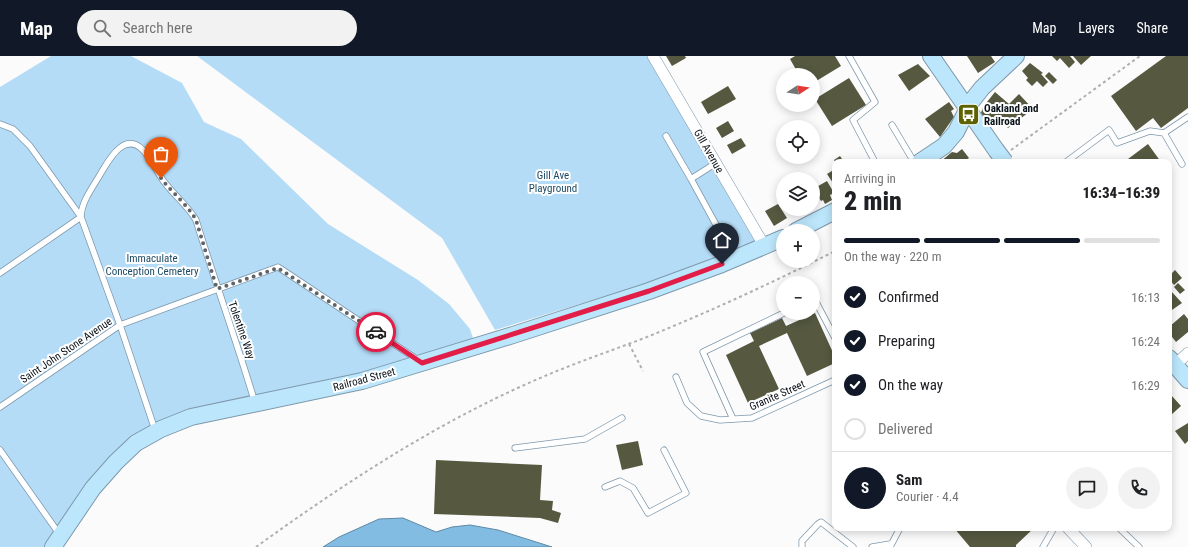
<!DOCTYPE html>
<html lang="en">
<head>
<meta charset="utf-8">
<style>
	body { margin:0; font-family:"Roboto Condensed",sans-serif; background:#f2f2f2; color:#202124; height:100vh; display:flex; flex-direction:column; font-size:15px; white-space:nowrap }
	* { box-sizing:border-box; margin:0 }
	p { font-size:13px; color:#757577 }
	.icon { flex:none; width:22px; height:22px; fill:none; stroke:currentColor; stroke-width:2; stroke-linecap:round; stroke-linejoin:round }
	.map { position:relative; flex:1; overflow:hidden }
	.drawer { position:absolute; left:832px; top:103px; width:340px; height:372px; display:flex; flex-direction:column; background:#fff; border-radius:8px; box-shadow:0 2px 10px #0003 }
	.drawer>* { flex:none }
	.needle { width:26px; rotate:78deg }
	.buttons { position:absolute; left:776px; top:12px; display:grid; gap:8px }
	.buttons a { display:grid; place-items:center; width:44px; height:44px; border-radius:50%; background:#fff; box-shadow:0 2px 10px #0003; font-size:20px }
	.pin { position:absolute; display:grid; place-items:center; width:34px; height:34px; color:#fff; margin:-41px -17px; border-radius:50% 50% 50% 0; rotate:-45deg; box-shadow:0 0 4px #0007 }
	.pin .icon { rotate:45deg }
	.courier { position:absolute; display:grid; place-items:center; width:40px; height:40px; margin:-20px; border:3px solid #e11d48; border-radius:50%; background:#fff; color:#222; box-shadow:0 1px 5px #0007 }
	.overview em { font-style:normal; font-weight:800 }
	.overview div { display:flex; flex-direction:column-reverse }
	.overview { display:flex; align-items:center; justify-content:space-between; height:68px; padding:0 12px }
	h1 { font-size:26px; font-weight:800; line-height:30px }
	.bar { display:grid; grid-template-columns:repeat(4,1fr); gap:6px 4px; align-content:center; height:48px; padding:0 12px }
	.bar i { height:5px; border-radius:3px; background:#e0e0e0 }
	.bar .active { background:#111827 }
	.bar p { grid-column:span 4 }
	.line { display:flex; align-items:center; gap:10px; padding:0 12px; border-top:1px solid #e0e0e0 }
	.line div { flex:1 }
	.round { display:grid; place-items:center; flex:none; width:42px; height:42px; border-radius:21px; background:#f2f2f2 }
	ol { padding:0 12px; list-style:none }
	li { display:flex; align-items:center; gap:12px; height:44px }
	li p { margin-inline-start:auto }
	li .icon { padding:4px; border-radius:50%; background:#111827; color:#fff; stroke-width:4 }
	li:last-child { color:#757577 }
	li i { width:22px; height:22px; border:2px solid #e0e0e0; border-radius:50% }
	header { display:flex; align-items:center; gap:24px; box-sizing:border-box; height:56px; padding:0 20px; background:#111827; color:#fff }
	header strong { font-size:19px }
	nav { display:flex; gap:22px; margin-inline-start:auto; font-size:14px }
	.search { width:280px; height:36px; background:#f2f2f2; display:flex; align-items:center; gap:10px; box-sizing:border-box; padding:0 14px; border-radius:22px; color:#757577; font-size:15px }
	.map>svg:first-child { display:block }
</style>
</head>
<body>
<header>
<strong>Map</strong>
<div class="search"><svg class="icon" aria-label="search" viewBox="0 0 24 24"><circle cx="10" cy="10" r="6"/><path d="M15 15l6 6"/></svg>Search here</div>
<nav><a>Map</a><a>Layers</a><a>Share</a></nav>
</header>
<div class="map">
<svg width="1188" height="491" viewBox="0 0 1188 491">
	<rect width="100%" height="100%" fill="#fbfbfb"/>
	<!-- green -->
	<path fill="#b5dcf7" d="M51 0H131L182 27 204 66 241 83 328 168 418 224 449 248 470 273 474 285 353 321 170 360 134 379 85 429 47 491H0V31Z
		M197 0H647L756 185 658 224 495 274 442 182Z"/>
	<!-- water -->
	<path fill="#82bce3" stroke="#5e89a6" d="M403 462 436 476 452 471 470 469 498 474 552 491H323L339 481 379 463Z"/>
	<!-- building -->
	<path fill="#565940" d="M666 0H685L686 2 672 10Z
		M795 0H835L841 10 813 27V19H799L790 3Z
		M967 0H991L995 6 978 17Z
		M1052 0H1070L1075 6 1069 12 1060 2 1057 5Z
		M1073 0H1091L1081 9Z
		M1166 0H1188V52L1161 72 1153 62 1136 75 1111 40Z
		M1030 7 1043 17 1041 18 1048 26 1043 31 1037 25 1032 30 1026 24 1028 22 1022 15Z
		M918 8 930 20 909 35 898 19Z
		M1049 16 1057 24 1053 28 1045 20Z
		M849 22 866 49 832 70 815 43Z
		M728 30 736 43 708 58 701 46Z
		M995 36 1009 48 1019 38 1033 53 1008 72 999 61 989 68 981 57 983 51Z
		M949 46 954 53 951 55 954 61 940 81 925 63Z
		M728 65 734 75 722 82 716 72Z
		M741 82 746 90 732 98 727 89Z
		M1148 88 1161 106H1124Z
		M962 93 969 102 963 106H940L952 96 957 97Z
		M840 100 844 106H835L834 104Z
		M835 113V130L827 118Z
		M827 125 834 137 830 139 832 144 825 148 823 144 821 145 813 133Z
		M778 148 787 162 774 170 765 155Z
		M1175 214 1182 222 1174 229 1169 223V220Z
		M1178 227 1185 234 1180 238 1174 231Z
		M1171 235 1182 247 1169 256V237Z
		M815 257 835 301V307L807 320 787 277 759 290 779 333 748 347 726 299 754 285 750 277 782 262 786 270Z
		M1184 258 1188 263V276L1176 286 1169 277V271Z
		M1171 339 1181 350 1171 359 1169 357V341Z
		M1188 367V385L1185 388 1175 375Z
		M638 385 643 409 622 414 616 389Z
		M436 404 542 409 540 444 553 445 552 454 561 457 558 467 540 462 434 458Z
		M954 472H992L993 473 995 472H1034L1016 489V491H970Z"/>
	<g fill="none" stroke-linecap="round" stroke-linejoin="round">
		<defs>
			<path id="lane" d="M849 0 875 46 853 64 875 106
				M0 68 13 73 30 90 81 161 0 217
				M892 69 914 106
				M1164 77 1188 61
				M666 80 691 123
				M1066 106 1109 74 1117 87 1150 75 1164 77 1182 108
				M716 107 691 123 720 176
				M813 246H816L835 282
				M676 321 687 347 701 360 720 364 752 362 835 324
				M0 351 120 269 278 211 418 304
				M733 363 703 296 784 257
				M155 374 120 269 81 161C81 146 93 131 101 117 109 104 124 75 143 94 152 103 157 117 165 127 175 140 188 150 196 164 215 226 237 286 255 347
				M515 392 585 383 622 362
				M0 394 60 479
				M605 431 620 425 633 432 648 457 686 437 664 394
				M1119 472 1139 491
				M802 491V485L818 468 821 466 853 491
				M872 491 890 488
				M890 491 900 472
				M1043 491 1054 472"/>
			<path id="street" d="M653 0 765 191
				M1175 309 1188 297
				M1068 472 1086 491"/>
			<path id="secondary" d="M931 0 996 94
				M920 106 944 90 956 76 971 46 982 32 1016 0
				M796 175 835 155
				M1169 302 1188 324
				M53 491 93 432 116 406 136 387 161 373 191 361 362 325 513 279 649 235 722 208 783 182"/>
		</defs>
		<!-- lane casing -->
		<use href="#lane" stroke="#7e98ab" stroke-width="7"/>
		<!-- street casing -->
		<use href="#street" stroke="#7e98ab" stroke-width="12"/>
		<!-- secondary casing -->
		<use href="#secondary" stroke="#7e98ab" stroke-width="18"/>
		<!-- path -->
		<path stroke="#adb0b2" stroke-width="2" stroke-dasharray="3 3" stroke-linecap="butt" d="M1011 94 1140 0
			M629 288 643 315
			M256 491C342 429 433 369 531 326 569 309 608 296 647 281 711 255 774 226 835 195"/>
		<!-- lane -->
		<use href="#lane" stroke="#fff" stroke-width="5.5"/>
		<!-- street -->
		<use href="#street" stroke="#fff" stroke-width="11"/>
		<!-- secondary -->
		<use href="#secondary" stroke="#bce6fb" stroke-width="16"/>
		<defs>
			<path id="secondary-bridge" d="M996 94 1005 106"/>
		</defs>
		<!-- secondary-bridge casing -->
		<use href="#secondary-bridge" stroke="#7e98ab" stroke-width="18" stroke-linecap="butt"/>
		<!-- secondary-bridge -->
		<use href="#secondary-bridge" stroke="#bce6fb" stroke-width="16"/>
	</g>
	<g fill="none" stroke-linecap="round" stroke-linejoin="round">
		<!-- done -->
		<path stroke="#5e6468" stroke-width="4" stroke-dasharray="0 7.2" d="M161 122C172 137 188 149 196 164L217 233 278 212 376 276"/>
		<!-- route -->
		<path stroke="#e11d48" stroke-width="5" d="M376 276 422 307 649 235 722 208"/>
	</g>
	<!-- icons -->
	<defs>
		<symbol id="bus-square" viewBox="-11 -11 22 22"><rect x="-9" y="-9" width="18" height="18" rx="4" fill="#5c6200" stroke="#fff"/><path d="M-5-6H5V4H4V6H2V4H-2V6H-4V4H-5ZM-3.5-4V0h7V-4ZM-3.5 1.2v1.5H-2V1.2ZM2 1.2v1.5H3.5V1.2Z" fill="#fff"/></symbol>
	</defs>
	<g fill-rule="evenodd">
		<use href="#bus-square" x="956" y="46" width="25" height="25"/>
	</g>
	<g text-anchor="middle" stroke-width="4" stroke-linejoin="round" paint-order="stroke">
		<!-- poi labels -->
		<g font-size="11" font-weight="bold" fill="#091219" stroke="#fff" text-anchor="start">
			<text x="984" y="56">Oakland and<tspan x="984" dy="13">Railroad</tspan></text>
		</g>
		<!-- street labels -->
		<g font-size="11" fill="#091219" stroke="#fff">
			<text transform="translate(709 95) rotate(60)" y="4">Gill Avenue</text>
			<text transform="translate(242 274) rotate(71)" y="4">Tolentine Way</text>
			<text transform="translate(66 294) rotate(-34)" y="4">Saint John Stone Avenue</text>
			<text transform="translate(364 323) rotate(-15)" y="4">Railroad Street</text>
			<text transform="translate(777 339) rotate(-24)" y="4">Granite Street</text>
		</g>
		<!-- park labels -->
		<g font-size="11" fill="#1c4964" stroke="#fff">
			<text x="553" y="123">Gill Ave<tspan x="553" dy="13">Playground</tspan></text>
			<text x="152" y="206">Immaculate<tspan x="152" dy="13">Conception Cemetery</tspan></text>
		</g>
	</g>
</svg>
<div class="buttons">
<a><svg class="needle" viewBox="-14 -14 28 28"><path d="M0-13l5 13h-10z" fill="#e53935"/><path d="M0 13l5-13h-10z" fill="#757577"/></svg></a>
<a><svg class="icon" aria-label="locate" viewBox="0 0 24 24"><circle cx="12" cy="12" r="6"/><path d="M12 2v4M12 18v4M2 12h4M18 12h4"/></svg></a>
<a><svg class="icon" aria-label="layers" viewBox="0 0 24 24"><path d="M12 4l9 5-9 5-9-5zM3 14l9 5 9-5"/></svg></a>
<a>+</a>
<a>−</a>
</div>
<div class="pin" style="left:161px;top:122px;background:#ea580c"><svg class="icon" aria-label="bag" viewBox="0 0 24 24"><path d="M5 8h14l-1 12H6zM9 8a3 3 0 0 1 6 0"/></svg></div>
<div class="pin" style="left:722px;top:208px;background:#1f2937"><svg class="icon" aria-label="home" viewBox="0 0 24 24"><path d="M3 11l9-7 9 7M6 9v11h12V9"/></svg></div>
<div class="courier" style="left:376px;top:276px"><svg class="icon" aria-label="car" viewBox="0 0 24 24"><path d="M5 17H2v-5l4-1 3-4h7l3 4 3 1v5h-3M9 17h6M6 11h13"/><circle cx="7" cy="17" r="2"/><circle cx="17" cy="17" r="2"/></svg></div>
<section class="drawer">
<div class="overview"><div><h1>2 min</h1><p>Arriving in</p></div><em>16:34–16:39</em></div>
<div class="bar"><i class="active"></i><i class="active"></i><i class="active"></i><i></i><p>On the way · 220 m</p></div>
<ol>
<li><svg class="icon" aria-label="check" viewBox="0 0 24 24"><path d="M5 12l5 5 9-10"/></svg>Confirmed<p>16:13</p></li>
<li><svg class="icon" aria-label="check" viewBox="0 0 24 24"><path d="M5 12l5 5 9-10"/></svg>Preparing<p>16:24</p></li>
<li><svg class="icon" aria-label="check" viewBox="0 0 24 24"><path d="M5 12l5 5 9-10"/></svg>On the way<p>16:29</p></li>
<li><i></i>Delivered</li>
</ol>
<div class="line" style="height:72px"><b class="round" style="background:#111827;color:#fff">S</b><div><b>Sam</b><p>Courier · 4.4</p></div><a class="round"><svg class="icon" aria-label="chat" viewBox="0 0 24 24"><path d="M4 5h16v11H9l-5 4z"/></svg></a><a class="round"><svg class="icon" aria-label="phone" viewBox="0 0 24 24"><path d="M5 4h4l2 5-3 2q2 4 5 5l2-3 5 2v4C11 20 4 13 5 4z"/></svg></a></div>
</section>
</div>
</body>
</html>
